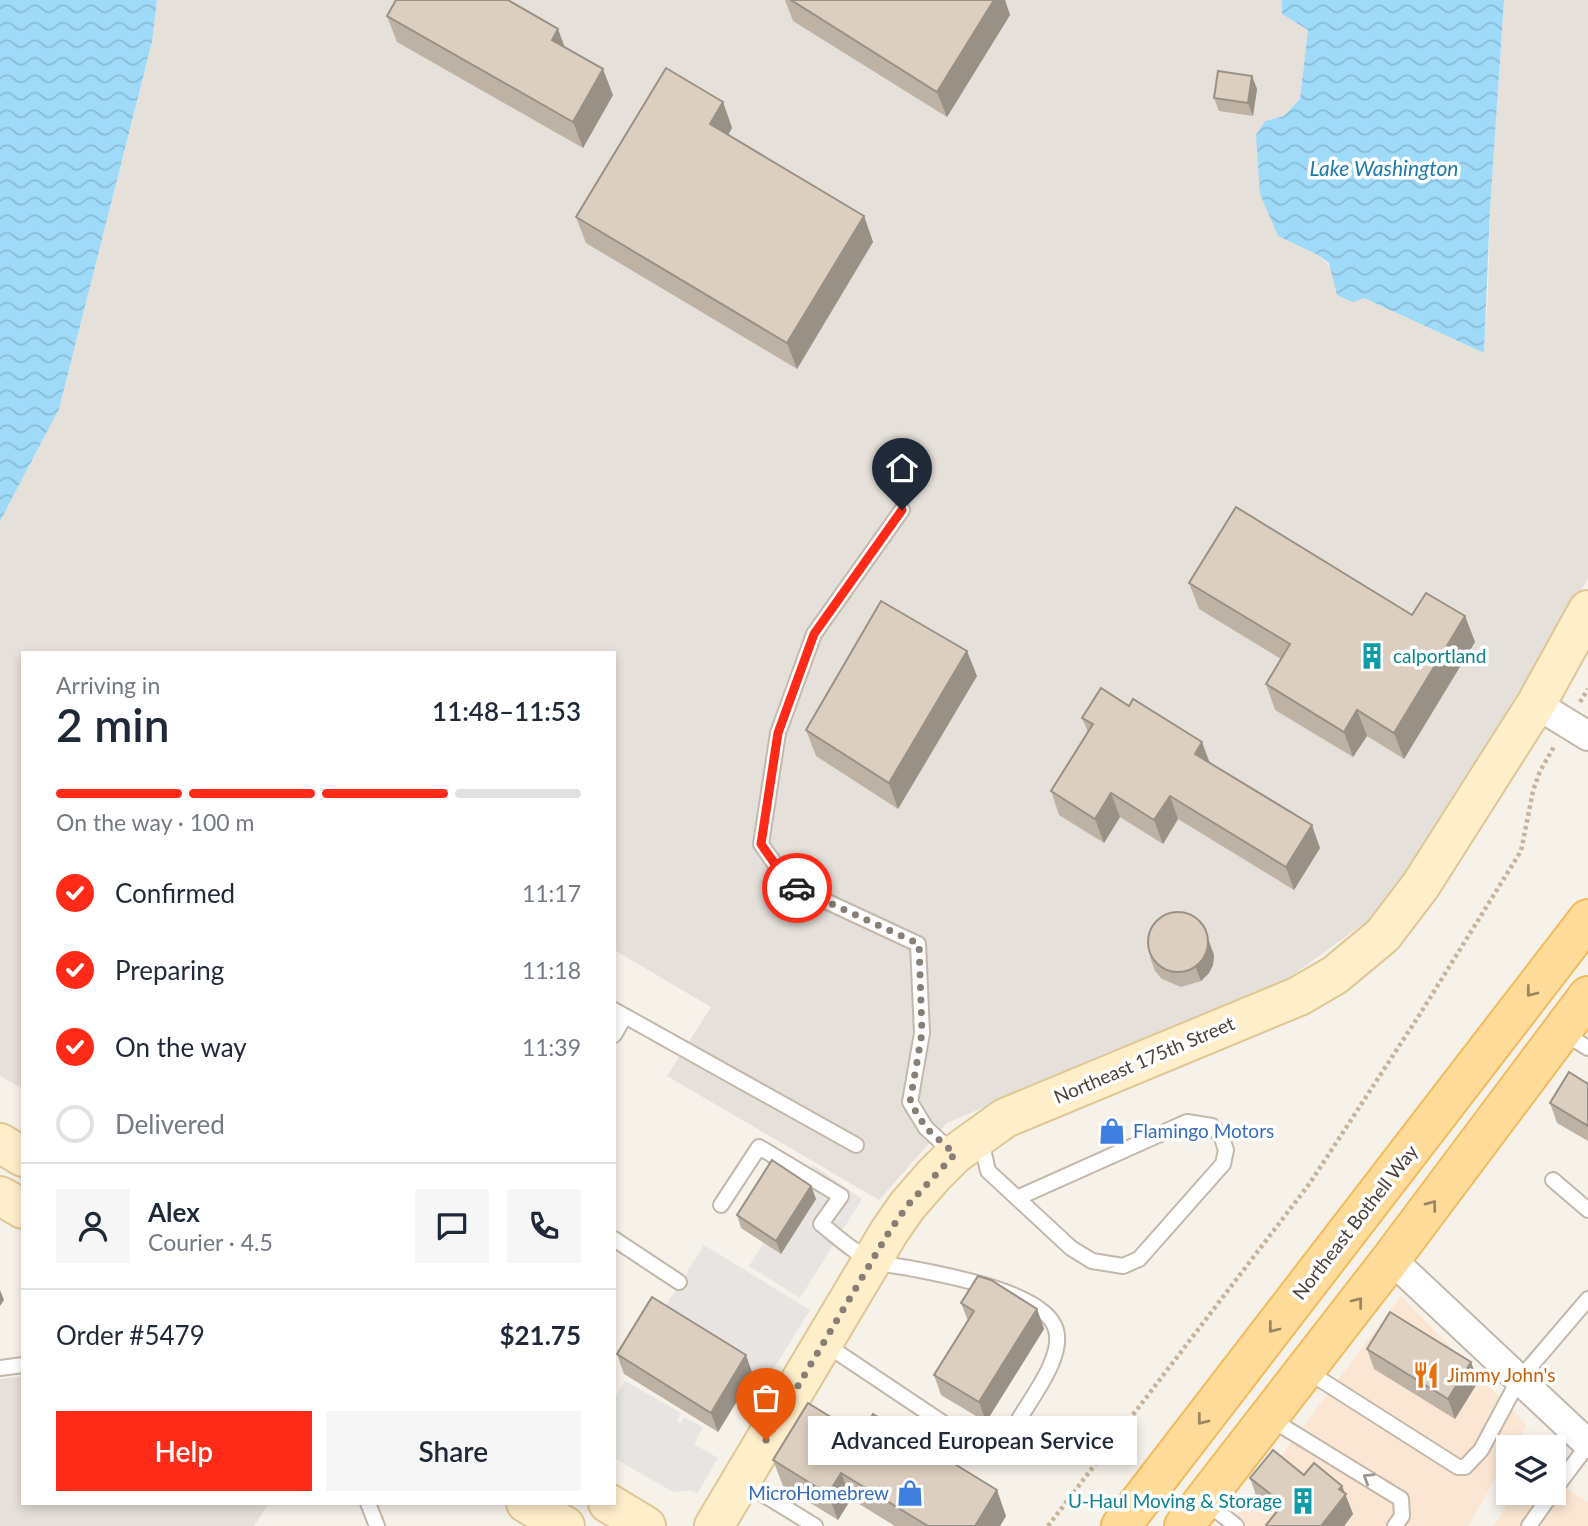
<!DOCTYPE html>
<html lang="en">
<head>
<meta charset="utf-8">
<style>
	body { margin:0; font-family:Lato,sans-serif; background:#f6f6f7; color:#1f2937; height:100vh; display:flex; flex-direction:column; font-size:26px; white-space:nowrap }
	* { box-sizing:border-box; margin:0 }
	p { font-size:23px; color:#747a83 }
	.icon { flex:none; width:38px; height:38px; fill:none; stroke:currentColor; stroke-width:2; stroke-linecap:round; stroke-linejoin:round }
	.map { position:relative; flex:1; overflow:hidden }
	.panel { position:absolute; left:21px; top:651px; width:595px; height:854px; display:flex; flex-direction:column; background:#fff; border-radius:0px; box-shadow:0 4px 10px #0003 }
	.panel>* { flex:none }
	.fabs { position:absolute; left:1496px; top:1435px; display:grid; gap:14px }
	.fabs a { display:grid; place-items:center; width:70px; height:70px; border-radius:0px; background:#fff; box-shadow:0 4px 10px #0003; font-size:35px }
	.pin { position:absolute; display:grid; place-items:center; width:60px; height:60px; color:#fff; margin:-72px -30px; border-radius:50% 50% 50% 0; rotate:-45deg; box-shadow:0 0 7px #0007 }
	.pin .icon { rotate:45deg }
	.courier { position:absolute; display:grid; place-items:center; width:70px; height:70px; margin:-35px; border:5px solid #ff2a17; border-radius:50%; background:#fff; color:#222; box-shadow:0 2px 9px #0007 }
	.bubble { position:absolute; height:49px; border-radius:0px; background:#fff; box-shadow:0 4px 10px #0003; font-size:23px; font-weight:600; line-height:49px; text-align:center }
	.summary em { font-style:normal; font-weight:600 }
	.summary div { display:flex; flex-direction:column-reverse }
	.summary { display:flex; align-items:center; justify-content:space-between; height:119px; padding:0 35px }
	h1 { font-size:46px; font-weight:600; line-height:52px }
	.bar { display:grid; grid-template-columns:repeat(4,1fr); gap:10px 7px; align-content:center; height:84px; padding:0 35px }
	.bar i { height:9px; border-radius:5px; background:#e0e1e3 }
	.bar .active { background:#ff2a17 }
	.bar p { grid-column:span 4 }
	.line { display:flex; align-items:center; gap:18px; padding:0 35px; border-top:2px solid #e0e1e3 }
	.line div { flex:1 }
	.round { display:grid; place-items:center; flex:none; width:74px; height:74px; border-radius:0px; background:#f6f6f7 }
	ol { padding:0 35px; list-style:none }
	li { display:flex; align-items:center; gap:21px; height:77px }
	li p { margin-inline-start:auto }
	li .icon { padding:7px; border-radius:50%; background:#ff2a17; color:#fff; stroke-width:4 }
	li:last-child { color:#747a83 }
	li i { width:38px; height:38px; border:4px solid #e0e1e3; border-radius:50% }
	.cta { display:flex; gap:14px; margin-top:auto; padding:14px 35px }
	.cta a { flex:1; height:80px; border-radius:0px; background:#ff2a17; color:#fff; font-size:28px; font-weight:600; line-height:80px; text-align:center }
	.cta a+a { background:#f6f6f7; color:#1f2937 }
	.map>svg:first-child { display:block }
</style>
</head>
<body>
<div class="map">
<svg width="1588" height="1526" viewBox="0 0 1588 1526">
	<defs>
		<pattern id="water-waves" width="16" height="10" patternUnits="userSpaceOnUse" patternTransform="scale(1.75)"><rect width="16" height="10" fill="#9fdaf9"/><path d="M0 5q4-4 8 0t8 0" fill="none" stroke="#8abcd6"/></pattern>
	</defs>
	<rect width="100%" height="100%" fill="#f6f1e9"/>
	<!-- commercial -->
	<path fill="#fae6d2" d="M1401 1296 1527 1425 1514 1447H1508V1456L1468 1526H1229Z
		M1554 1481 1588 1502V1526H1494L1515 1493H1554Z"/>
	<!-- industrial -->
	<path fill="#e6e0da" d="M157 0H1282V14L1308 30 1300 99 1284 116 1265 121 1278 236 1318 255 1364 298 1484 353 1488 292 1490 210 1504 0H1588V578L1520 703 1385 908 1290 977 947 1123 879 1200 667 1076 711 1007 614 950V653H23V1089L0 1076V521L59 409 152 43Z
		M23 1376V1503H269L254 1526H0V1379Z"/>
	<!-- parking -->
	<path fill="#e7e4e1" d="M813 1165 862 1199 800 1298 749 1266Z
		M704 1245 810 1310 765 1383 659 1317Z
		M625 1381 681 1413 677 1421 681 1423 684 1417 703 1427 694 1444 718 1458 697 1494 690 1490 673 1492 614 1458V1399Z"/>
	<!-- water -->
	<path fill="url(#water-waves)" d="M0 0H157L152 42 59 409 0 521Z
		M1282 0H1504L1490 210 1484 353 1364 298 1353 302 1337 295 1329 263 1318 255 1278 236 1260 194 1256 135 1265 121 1284 116 1300 99 1308 30 1282 14Z"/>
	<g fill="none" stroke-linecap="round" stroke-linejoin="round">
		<defs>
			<path id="lane" d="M902 510 814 634 778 733 761 844 789 884 918 944 922 1033 910 1102 926 1128 954 1154
				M614 1010 856 1145
				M1562 1032 1588 1048
				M614 1035 625 1016
				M981 1140 988 1171 1071 1248 1092 1261 1123 1266 1139 1259 1223 1164 1226 1150 1222 1138 1212 1126 1187 1122 1017 1198
				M1553 1180 1588 1210
				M721 1205 759 1147 841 1196 821 1224C835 1235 857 1255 873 1261 884 1265 898 1266 909 1268 944 1275 1046 1292 1056 1330 1064 1357 1031 1398 1018 1421 1004 1444 988 1447 964 1437L825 1344
				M614 1239 679 1282
				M0 1368 23 1365
				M1307 1371 1458 1467H1465L1481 1450 1518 1381 1588 1299
				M1269 1418 1401 1499 1402 1516 1395 1526
				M743 1482 815 1526
				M1554 1490 1588 1445
				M1205 1501 1236 1526
				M368 1503 377 1526
				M1529 1526 1552 1493"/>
			<path id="street" d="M1536 704 1588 736
				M1391 1259 1588 1444"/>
			<path id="secondary" d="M0 1143 23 1157
				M0 1196 23 1209
				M526 1503 565 1526
				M608 1503 646 1526
				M714 1526 889 1232 907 1206 934 1175 955 1154 1005 1118 1299 996 1335 975 1383 935 1421 885 1536 704 1588 610"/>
			<path id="primary" d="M1121 1526 1588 919
				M1184 1526 1391 1259 1588 996"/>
		</defs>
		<!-- lane casing -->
		<use href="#lane" stroke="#c3b8aa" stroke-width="18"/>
		<!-- street casing -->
		<use href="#street" stroke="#c3b8aa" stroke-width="32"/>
		<!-- secondary casing -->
		<use href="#secondary" stroke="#dfc695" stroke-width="42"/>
		<!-- primary casing -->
		<use href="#primary" stroke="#f2ba5b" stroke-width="42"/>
		<!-- path -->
		<path stroke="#c7b399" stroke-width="4.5" stroke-dasharray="3.5 3.5" stroke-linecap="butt" d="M1580 702 1588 689
			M1048 1526 1310 1183 1420 1014 1521 851 1533 791 1540 771 1555 745"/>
		<!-- lane -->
		<use href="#lane" stroke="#fff" stroke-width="14"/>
		<!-- street -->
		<use href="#street" stroke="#fff" stroke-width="28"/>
		<!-- secondary -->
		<use href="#secondary" stroke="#ffeeca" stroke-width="38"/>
		<!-- primary -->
		<use href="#primary" stroke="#ffdb99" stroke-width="38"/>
	</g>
	<!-- wall -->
	<path fill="#bdb2a4" d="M785 0H1005L1010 15 947 117 793 21Z
		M387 16 558 29 565 47 613 95 583 148 397 42Z
		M1252 76 1257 89 1253 116 1219 111 1214 98Z
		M723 102 732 128 728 135 864 216 873 242 797 369 586 243 576 217Z
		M1189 583 1412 615 1465 616 1475 642 1404 759 1367 736 1353 757 1275 710 1266 684 1281 659 1199 609Z
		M977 676 898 809 816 756 806 730Z
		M1082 718 1210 762 1320 848 1294 890 1178 819 1163 844 1120 817 1104 843 1059 815 1051 791 1088 732Z
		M1214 955 1213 965 1209 973 1201 981 1181 987 1162 979 1155 971 1150 957Z
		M1588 1084V1141L1557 1123 1550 1103Z
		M811 1186 816 1199 781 1254 741 1228 737 1215Z
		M961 1303 1037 1309 1044 1329 986 1422 941 1395 934 1375 968 1321Z
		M1367 1349 1471 1362 1478 1382 1455 1419 1374 1369Z
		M617 1354 753 1375 718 1432 624 1374Z
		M860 1435 1006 1516 1000 1526H895L851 1499 838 1520 783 1486 773 1460Z
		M1304 1475 1342 1486 1353 1514 1344 1526H1266V1525L1276 1512 1257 1498 1250 1478Z"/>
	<!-- shaded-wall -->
	<path fill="#9a9186" d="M994 0H1005L1010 15 947 117 937 92Z
		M558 29 567 55 552 40Z
		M603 69 613 95 583 148 573 122Z
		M1252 76 1257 89 1253 116 1248 103Z
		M723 102 732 128 719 150 710 124Z
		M864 216 873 242 797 369 787 343Z
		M1465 616 1475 642 1404 759 1394 733Z
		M967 651 977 676 898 809 889 783Z
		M1357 710 1367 736 1353 757 1344 732Z
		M1202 742 1211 766 1195 754Z
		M1111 793 1120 817 1104 843 1095 819Z
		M1170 796 1178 819 1163 844 1154 820Z
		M1312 825 1320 848 1294 890 1286 867Z
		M1203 924 1214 955 1213 965 1209 973 1201 981 1196 968Z
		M811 1186 816 1199 781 1254 776 1241Z
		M0 1290 4 1300 0 1306Z
		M1037 1309 1044 1329 986 1422 979 1402Z
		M746 1355 753 1375 718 1432 711 1413Z
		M1471 1362 1478 1382 1455 1419 1448 1399Z
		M841 1473 851 1499 838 1520 828 1494Z
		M1342 1486 1353 1514 1344 1526H1321L1339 1489Z
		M997 1490 1006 1516 1000 1526H975Z"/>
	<!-- building -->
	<path fill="#dccfbf" stroke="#9a9186" stroke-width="2" d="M396 0H508L558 29 552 40 603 69 573 122 387 16Z
		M791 0H994L937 92Z
		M666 68 723 102 710 124 864 216 787 343 576 217Z
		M1218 71 1252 76 1248 103 1214 98Z
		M1236 507 1412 615 1426 593 1465 616 1394 733 1357 710 1344 732 1266 684 1290 644 1189 583Z
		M881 601 967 651 889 783 806 730Z
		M1101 688 1129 706 1133 699 1202 742 1195 754 1312 825 1286 867 1170 796 1154 820 1111 793 1095 819 1051 791 1093 724 1082 718Z
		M1148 942a30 30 0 1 1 60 0a30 30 0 1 1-60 0Z
		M1569 1072 1588 1084V1126L1550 1103Z
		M772 1160 811 1186 776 1241 737 1215Z
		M978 1276 991 1280 1037 1309 979 1402 934 1375 974 1311 961 1303Z
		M652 1297 746 1355 711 1413 617 1354Z
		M1390 1312 1471 1362 1448 1399 1367 1349Z
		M808 1403 860 1435 873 1414 997 1490 975 1526H928L841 1473 828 1494 773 1460Z
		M1273 1450 1304 1475 1314 1463 1342 1486 1339 1489 1346 1494 1321 1526H1267L1266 1525 1283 1504 1250 1478Z"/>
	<!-- one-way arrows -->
	<defs><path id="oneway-chevron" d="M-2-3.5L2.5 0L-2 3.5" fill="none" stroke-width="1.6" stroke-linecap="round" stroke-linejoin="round" transform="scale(1.75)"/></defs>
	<g stroke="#9c8663">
		<use href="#oneway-chevron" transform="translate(1531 992) rotate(128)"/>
		<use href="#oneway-chevron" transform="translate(1432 1205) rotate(-53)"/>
		<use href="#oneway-chevron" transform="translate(1358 1302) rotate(-52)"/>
		<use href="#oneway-chevron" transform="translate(1273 1328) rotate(128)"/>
		<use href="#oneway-chevron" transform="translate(1202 1420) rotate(128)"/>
	</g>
	<use stroke="#9c9690" href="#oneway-chevron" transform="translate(1368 1478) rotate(-148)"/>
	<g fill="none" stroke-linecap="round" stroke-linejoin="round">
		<!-- done -->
		<path stroke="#877f75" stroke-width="7" stroke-dasharray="0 12.6" d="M766 1440 889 1232 907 1206 955 1154 926 1128 910 1102 922 1033 919 944 797 888"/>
		<!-- route -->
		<path stroke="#ff2a17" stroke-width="9" d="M797 888 789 884 761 844 778 733 814 634 902 510"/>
	</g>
	<!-- icons -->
	<defs>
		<symbol id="building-bare" viewBox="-9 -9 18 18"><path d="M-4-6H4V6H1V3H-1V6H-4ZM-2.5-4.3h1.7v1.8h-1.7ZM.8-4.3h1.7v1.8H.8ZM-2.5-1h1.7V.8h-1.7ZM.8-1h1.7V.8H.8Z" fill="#0f9aa8" stroke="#fff" stroke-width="2.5" paint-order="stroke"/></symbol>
		<symbol id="shop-bare" viewBox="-9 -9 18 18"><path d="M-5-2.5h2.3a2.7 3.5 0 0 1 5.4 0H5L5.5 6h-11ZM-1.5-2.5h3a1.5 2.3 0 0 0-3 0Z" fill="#3f7fe0" stroke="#fff" stroke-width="2.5" paint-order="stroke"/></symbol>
		<symbol id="restaurant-bare" viewBox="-9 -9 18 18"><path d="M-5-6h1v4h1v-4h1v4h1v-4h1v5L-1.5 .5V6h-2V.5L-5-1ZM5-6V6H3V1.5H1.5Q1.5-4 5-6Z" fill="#e8710a" stroke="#fff" stroke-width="2.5" paint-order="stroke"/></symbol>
	</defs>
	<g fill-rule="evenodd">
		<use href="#building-bare" x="1353" y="637" width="38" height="38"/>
		<use href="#shop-bare" x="1093" y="1112" width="38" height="38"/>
		<use href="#restaurant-bare" x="1407" y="1356" width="38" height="38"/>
		<use href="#shop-bare" x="891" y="1474" width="38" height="38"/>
		<use href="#building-bare" x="1284" y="1482" width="38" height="38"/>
	</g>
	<g text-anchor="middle" stroke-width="7" stroke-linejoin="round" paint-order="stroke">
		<!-- culture labels -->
		<g font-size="19" fill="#0d838f" stroke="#fff" text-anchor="start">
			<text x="1393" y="663">calportland</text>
			<text x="1282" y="1508" text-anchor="end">U-Haul Moving &amp; Storage</text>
		</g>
		<!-- street labels -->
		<g font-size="19" fill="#4b4136" stroke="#fff">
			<text transform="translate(1144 1060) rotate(-23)" y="7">Northeast 175th Street</text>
			<text transform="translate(1355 1222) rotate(-52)" y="7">Northeast Bothell Way</text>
		</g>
		<!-- shop labels -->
		<g font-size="19" fill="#366cbe" stroke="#fff" text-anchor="start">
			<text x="1133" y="1138">Flamingo Motors</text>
			<text x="889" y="1500" text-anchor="end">MicroHomebrew</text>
		</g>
		<!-- food labels -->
		<g font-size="19" fill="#c56008" stroke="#fff" text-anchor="start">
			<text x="1447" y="1382">Jimmy John's</text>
		</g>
		<!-- water labels -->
		<g font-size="21" font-style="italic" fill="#1f79aa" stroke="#fff">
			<text x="1384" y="176">Lake Washington</text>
		</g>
	</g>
</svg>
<div class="fabs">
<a><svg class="icon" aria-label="layers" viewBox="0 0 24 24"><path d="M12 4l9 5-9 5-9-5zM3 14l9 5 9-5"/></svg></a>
</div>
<div class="pin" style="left:766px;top:1440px;background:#ea580c"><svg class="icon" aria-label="bag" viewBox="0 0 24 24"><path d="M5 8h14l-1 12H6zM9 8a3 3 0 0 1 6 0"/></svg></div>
<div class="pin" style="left:902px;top:510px;background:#1f2937"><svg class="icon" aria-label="home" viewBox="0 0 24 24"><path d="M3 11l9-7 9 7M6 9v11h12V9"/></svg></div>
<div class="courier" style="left:797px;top:888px"><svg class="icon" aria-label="car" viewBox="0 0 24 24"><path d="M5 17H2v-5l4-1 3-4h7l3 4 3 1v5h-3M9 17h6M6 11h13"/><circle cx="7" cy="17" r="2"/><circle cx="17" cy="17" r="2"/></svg></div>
<div class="bubble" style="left:808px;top:1416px;width:329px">Advanced European Service</div>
<section class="panel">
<div class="summary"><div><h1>2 min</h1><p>Arriving in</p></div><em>11:48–11:53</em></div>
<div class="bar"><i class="active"></i><i class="active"></i><i class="active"></i><i></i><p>On the way · 100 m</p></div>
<ol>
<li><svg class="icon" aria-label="check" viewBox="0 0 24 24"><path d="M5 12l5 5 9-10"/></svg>Confirmed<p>11:17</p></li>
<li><svg class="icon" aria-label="check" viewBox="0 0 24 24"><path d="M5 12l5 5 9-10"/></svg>Preparing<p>11:18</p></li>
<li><svg class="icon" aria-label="check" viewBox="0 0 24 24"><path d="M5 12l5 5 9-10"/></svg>On the way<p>11:39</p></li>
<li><i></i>Delivered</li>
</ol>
<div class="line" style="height:126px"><a class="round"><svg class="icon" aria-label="person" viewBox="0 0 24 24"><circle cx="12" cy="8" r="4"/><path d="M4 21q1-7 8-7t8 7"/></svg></a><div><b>Alex</b><p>Courier · 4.5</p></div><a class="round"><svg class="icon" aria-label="chat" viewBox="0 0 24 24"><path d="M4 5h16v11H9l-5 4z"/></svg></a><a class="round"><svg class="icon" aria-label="phone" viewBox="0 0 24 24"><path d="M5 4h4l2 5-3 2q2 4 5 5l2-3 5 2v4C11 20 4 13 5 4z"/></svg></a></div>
<div class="line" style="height:91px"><div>Order #5479</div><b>$21.75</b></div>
<div class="cta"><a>Help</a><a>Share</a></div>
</section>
</div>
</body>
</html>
